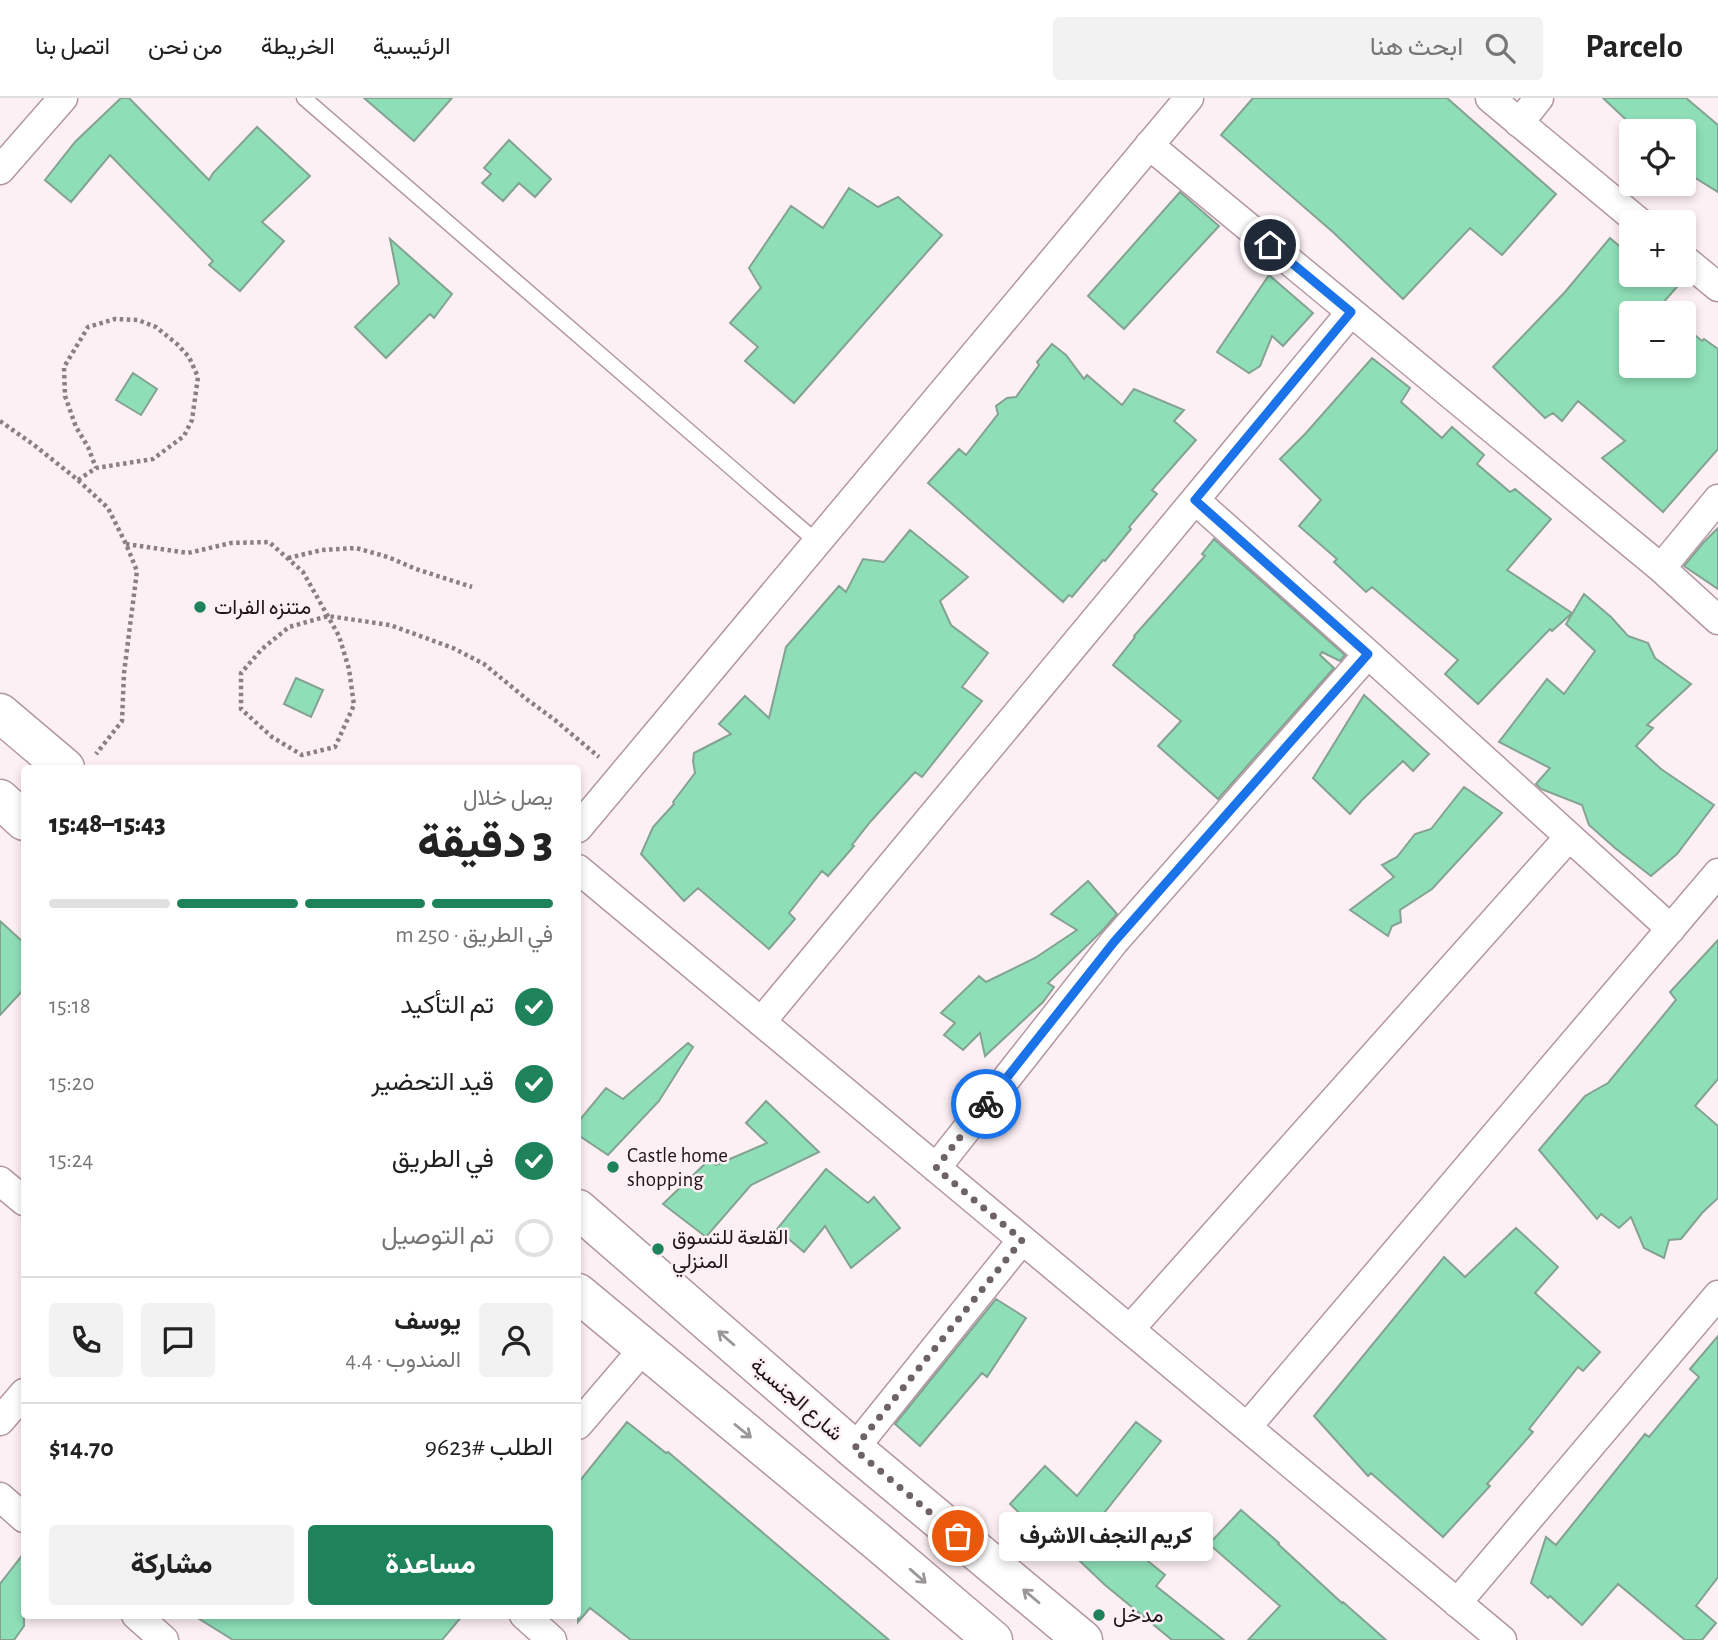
<!DOCTYPE html>
<html lang="ar">
<head>
<meta charset="utf-8">
<style>
	body { margin:0; font-family:"Alegreya Sans",Vazirmatn,sans-serif; background:#f2f2f2; color:#222; direction:rtl; height:100vh; display:flex; flex-direction:column; font-size:26px; white-space:nowrap }
	* { box-sizing:border-box; margin:0 }
	p { font-size:23px; color:#767676 }
	.icon { flex:none; width:38px; height:38px; fill:none; stroke:currentColor; stroke-width:2; stroke-linecap:round; stroke-linejoin:round }
	.map { position:relative; flex:1; overflow:hidden; direction:ltr }
	.details { position:absolute; left:21px; top:667px; width:560px; height:854px; display:flex; flex-direction:column; background:#fff; border-radius:7px; box-shadow:0 4px 10px #0003; direction:rtl }
	.details>* { flex:none }
	.tools { position:absolute; left:1619px; top:21px; display:grid; gap:14px }
	.tools a { display:grid; place-items:center; width:77px; height:77px; border-radius:7px; background:#fff; box-shadow:0 4px 10px #0003; font-size:35px }
	.pin { position:absolute; display:grid; place-items:center; width:60px; height:60px; color:#fff; margin:-30px; border:4px solid #fff; border-radius:50%; box-shadow:0 2px 7px #0007 }
	.courier { position:absolute; display:grid; place-items:center; width:70px; height:70px; margin:-35px; border:5px solid #1a73e8; border-radius:50%; background:#fff; color:#222; box-shadow:0 2px 9px #0007 }
	.bubble { position:absolute; height:49px; border-radius:7px; background:#fff; box-shadow:0 4px 10px #0003; font-size:23px; font-weight:800; line-height:49px; text-align:center; direction:rtl }
	.overview em { font-style:normal; font-weight:800 }
	.overview div { display:flex; flex-direction:column-reverse }
	.overview { display:flex; align-items:center; justify-content:space-between; height:119px; padding:0 28px }
	h1 { font-size:46px; font-weight:800; line-height:52px }
	.bar { display:grid; grid-template-columns:repeat(4,1fr); gap:10px 7px; align-content:center; height:84px; padding:0 28px }
	.bar i { height:9px; border-radius:5px; background:#e0e0e0 }
	.bar .on { background:#1e825b }
	.bar p { grid-column:span 4 }
	.line { display:flex; align-items:center; gap:18px; padding:0 28px; border-top:2px solid #e0e0e0 }
	.line div { flex:1 }
	.round { display:grid; place-items:center; flex:none; width:74px; height:74px; border-radius:7px; background:#f2f2f2 }
	ol { padding:0 28px; list-style:none }
	li { display:flex; align-items:center; gap:21px; height:77px }
	li p { margin-inline-start:auto }
	li .icon { padding:7px; border-radius:50%; background:#1e825b; color:#fff; stroke-width:4 }
	li:last-child { color:#767676 }
	li i { width:38px; height:38px; border:4px solid #e0e0e0; border-radius:50% }
	.primary-button { display:flex; gap:14px; margin-top:auto; padding:14px 28px }
	.primary-button a { flex:1; height:80px; border-radius:7px; background:#1e825b; color:#fff; font-size:28px; font-weight:800; line-height:80px; text-align:center }
	.primary-button a+a { background:#f2f2f2; color:#222 }
	header { display:flex; align-items:center; gap:42px; box-sizing:border-box; height:98px; padding:0 35px; background:#fff; border-bottom:2px solid #e0e0e0 }
	header strong { font-size:33px }
	nav { display:flex; gap:38px; margin-inline-start:auto; font-size:24px }
	.search { width:490px; height:63px; background:#f2f2f2; display:flex; align-items:center; gap:18px; box-sizing:border-box; padding:0 24px; border-radius:7px; color:#767676; font-size:26px }
	.map>svg:first-child { display:block }
</style>
</head>
<body>
<header>
<strong>Parcelo</strong>
<div class="search"><svg class="icon" aria-label="search" viewBox="0 0 24 24"><circle cx="10" cy="10" r="6"/><path d="M15 15l6 6"/></svg>ابحث هنا</div>
<nav><a>الرئيسية</a><a>الخريطة</a><a>من نحن</a><a>اتصل بنا</a></nav>
</header>
<div class="map">
<svg width="1718" height="1542" viewBox="0 0 1718 1542">
	<rect width="100%" height="100%" fill="#fdf0f5"/>
	<!-- building -->
	<path fill="#8edfb8" stroke="#84a292" stroke-width="2" d="M121 0H129L209 82 213 75 257 29 310 78 262 124 284 143 240 193 209 167 213 163 110 57 71 104 45 82 75 44Z
		M364 0H452L414 43Z
		M1253 0H1447L1556 96 1502 157 1470 130 1403 201 1334 135 1221 37Z
		M1603 0H1686L1718 27V94L1684 73V33H1638Z
		M509 42 551 81 535 99 519 85 503 103 482 85 491 76 484 70Z
		M849 90 878 109 898 99 942 137 794 305 745 263 758 249 730 225 761 190 749 170 791 108 823 130Z
		M1180 94 1219 128 1124 231 1088 198Z
		M1610 140 1631 158V177H1677L1683 182 1654 215H1631V268H1684V228L1702 243 1704 241 1718 251V351L1663 414 1602 360 1625 343 1578 303 1562 323 1553 315 1545 320 1493 269 1565 194Z
		M390 141 452 196 434 220 430 216 386 260 355 229 399 186Z
		M1269 177 1313 215 1283 248 1272 238 1260 268 1249 275 1217 254Z
		M1052 246 1066 257 1084 281 1087 277 1122 307 1134 291 1184 312 1174 323 1196 342 1152 392 1157 396 1129 429 1131 431 1105 463 1103 462 1072 499 1069 497 1063 504 928 385 959 351 966 357 998 316 996 308 1007 300 1016 299 1039 267 1037 264Z
		M1372 260 1410 290 1401 304 1442 340 1452 329 1484 357 1477 366 1510 394 1515 391 1551 421 1507 472 1572 515 1552 533 1550 531 1478 606 1445 576 1458 562 1372 489 1366 494 1334 464 1337 461 1299 428 1321 402 1280 361 1306 335Z
		M133 275 157 291 141 317 116 302Z
		M1718 430V491L1684 468 1703 445Z
		M910 432 968 479 940 503 951 527 988 555 962 589 982 603 922 679 915 674 871 723 852 747 854 748 828 778 822 773 789 815 795 821 769 851 698 790 684 803 641 756 653 729 674 706 673 704 695 675 693 663 694 655 731 636 719 626 745 598 769 620 786 549 839 488 846 494 863 461 884 464Z
		M1214 441 1345 557 1340 563 1322 554 1320 557 1334 570 1218 701 1158 648 1181 623 1113 567 1135 539 1134 538 1205 458 1202 456Z
		M1584 496 1611 519 1628 538 1648 545 1655 560 1691 586 1647 627 1653 630 1636 648 1661 671 1714 707 1677 756 1651 778 1615 750 1589 727 1582 707 1541 691 1536 686 1550 670 1499 644 1547 581 1564 596 1595 553 1566 526Z
		M296 580 323 592 311 619 284 606Z
		M1364 597 1429 656 1413 673 1403 663 1362 702 1350 716 1313 680Z
		M1464 689 1502 715 1432 791 1400 812 1401 824 1392 828 1388 838 1350 812 1394 779 1382 767 1397 759 1415 736 1431 731Z
		M1088 783 1117 816 1101 834 1048 885 1054 889 1043 904 985 958 980 935 963 952 944 937 955 925 941 915 979 878 986 884 1035 860 1077 832 1051 816Z
		M0 823 24 845V891L0 917Z
		M1718 842V981L1695 1008 1718 1028V1100L1702 1115 1681 1141 1669 1142 1664 1160 1644 1150 1631 1119 1619 1130 1601 1116 1597 1121 1539 1052 1585 998 1608 985 1676 902 1670 894Z
		M688 945 693 949 659 1003 608 1057 578 1037V1024L606 990 623 1001Z
		M766 1003 819 1054 751 1087 706 1139 663 1106 710 1061 716 1067 767 1045 746 1025Z
		M826 1071 868 1105 874 1099 900 1130 851 1170 825 1128 804 1154 777 1131Z
		M1516 1130 1558 1169 1535 1195 1600 1254 1583 1273 1578 1269 1529 1331 1533 1334 1487 1386 1490 1388 1443 1439 1371 1375 1368 1378 1314 1318 1444 1159 1465 1179Z
		M996 1201 1026 1220 987 1279 982 1275 920 1348 895 1326Z
		M1718 1238V1479L1696 1508 1716 1525 1702 1542H1685L1618 1486 1582 1527 1550 1498 1548 1500 1531 1485 1546 1439 1556 1447 1645 1336 1649 1339 1699 1279 1690 1271Z
		M627 1324 666 1355 668 1354 889 1542H631L590 1510 578 1524V1385Z
		M1136 1324 1161 1343 1101 1419 1103 1421 1100 1424 1165 1477 1156 1488 1224 1542H1172L1105 1487 1041 1426 1036 1431 1010 1406 1045 1368 1077 1398Z
		M1241 1412 1279 1445 1278 1446 1342 1505 1343 1504 1386 1542H1248L1280 1508 1209 1446Z
		M24 1455V1528L14 1542H0V1486Z
		M193 1517H463L442 1542H233Z"/>
	<g fill="none" stroke-linecap="round" stroke-linejoin="round">
		<defs>
			<path id="service" d="M304 0 817 444"/>
			<path id="minor" d="M1490 0 1639 124
				M1519 25 1539 0
				M1149 47 1661 470 1718 522
				M0 72 63 0
				M1684 161 1718 189
				M1195 402 1368 556 1671 831
				M1661 470 1718 401
				M578 730 1189 0
				M578 771 1502 1542
				M761 924 1351 214
				M936 1070 1114 844 1368 556
				M0 1083 24 1103
				M1130 1231 1569 739
				M0 1323 24 1295
				M578 1327 643 1251
				M1247 1329 1718 775
				M854 1351 1022 1142
				M0 1399 24 1420
				M1457 1505 1718 1197
				M136 1517 164 1542
				M524 1517 552 1542"/>
			<path id="secondary" d="M0 615 65 670
				M0 701 24 723
				M578 1111 854 1351 1083 1542
				M578 1195 879 1445 993 1542"/>
		</defs>
		<!-- service casing -->
		<use href="#service" stroke="#b496a3" stroke-width="17"/>
		<!-- minor casing -->
		<use href="#minor" stroke="#b496a3" stroke-width="31"/>
		<!-- secondary casing -->
		<use href="#secondary" stroke="#b496a3" stroke-width="41"/>
		<!-- path -->
		<path stroke="#8b7f84" stroke-width="4.5" stroke-dasharray="3.5 3.5" stroke-linecap="butt" d="M0 323 34 347 78 382 108 410 126 446 137 473 124 575 122 623 96 656
			M78 382 96 370 153 361 184 338 192 322 198 279 189 259 177 246 156 229 138 222 115 221 88 229 64 269 65 298 76 329 88 349 96 370
			M126 446 188 455 231 445 269 444 303 474 339 538 349 571 354 607 335 649 302 657 272 639 241 611V575L262 551 289 529 328 518 390 527 453 550 484 566 529 603 555 622 599 659
			M288 460 322 452 356 450 388 459 416 471 472 489"/>
		<!-- service -->
		<use href="#service" stroke="#fff" stroke-width="14"/>
		<!-- minor -->
		<use href="#minor" stroke="#fff" stroke-width="28"/>
		<!-- secondary -->
		<use href="#secondary" stroke="#fff" stroke-width="38"/>
	</g>
	<!-- one-way arrows -->
	<defs><path id="oneway-shaft" d="M-6 0H5M1.5-3L5.5 0L1.5 3" fill="none" stroke-width="1.6" stroke-linecap="round" stroke-linejoin="round" transform="scale(1.75)"/></defs>
	<g stroke="#9b9698">
		<use href="#oneway-shaft" transform="translate(726 1240) rotate(-139)"/>
		<use href="#oneway-shaft" transform="translate(743 1333) rotate(39)"/>
		<use href="#oneway-shaft" transform="translate(918 1478) rotate(41)"/>
		<use href="#oneway-shaft" transform="translate(1031 1498) rotate(-140)"/>
	</g>
	<g fill="none" stroke-linecap="round" stroke-linejoin="round">
		<!-- done -->
		<path stroke="#6d6267" stroke-width="7" stroke-dasharray="0 12.6" d="M958 1438 854 1351 1022 1142 936 1070 986 1006"/>
		<!-- route -->
		<path stroke="#1a73e8" stroke-width="9" d="M986 1006 1114 844 1368 556 1195 402 1351 214 1270 147"/>
	</g>
	<!-- markers -->
	<g fill="#1e825b" stroke="#fdf0f5" stroke-width="2.5">
		<circle cx="200" cy="509" r="7"/>
		<circle cx="613" cy="1069" r="7"/>
		<circle cx="658" cy="1151" r="7"/>
		<circle cx="1099" cy="1517" r="7"/>
	</g>
	<g text-anchor="middle" stroke-width="5" stroke-linejoin="round" paint-order="stroke">
		<!-- poi labels -->
		<g font-size="21" fill="#20151a" stroke="#fdf0f5" text-anchor="start">
			<text x="214" y="516">متنزه الفرات</text>
			<text x="627" y="1064">Castle home<tspan x="627" dy="24">shopping</tspan></text>
			<text x="672" y="1146">القلعة للتسوق<tspan x="672" dy="24">المنزلي</tspan></text>
			<text x="1113" y="1524">مدخل</text>
		</g>
		<!-- street labels -->
		<g font-size="21" fill="#20151a" stroke="#fdf0f5">
			<text transform="translate(797 1301) rotate(41)" y="7">شارع الجنسية</text>
		</g>
	</g>
</svg>
<div class="tools">
<a><svg class="icon" aria-label="locate" viewBox="0 0 24 24"><circle cx="12" cy="12" r="6"/><path d="M12 2v4M12 18v4M2 12h4M18 12h4"/></svg></a>
<a>+</a>
<a>−</a>
</div>
<div class="pin" style="left:958px;top:1438px;background:#ea580c"><svg class="icon" aria-label="bag" viewBox="0 0 24 24"><path d="M5 8h14l-1 12H6zM9 8a3 3 0 0 1 6 0"/></svg></div>
<div class="pin" style="left:1270px;top:147px;background:#1f2937"><svg class="icon" aria-label="home" viewBox="0 0 24 24"><path d="M3 11l9-7 9 7M6 9v11h12V9"/></svg></div>
<div class="courier" style="left:986px;top:1006px"><svg class="icon" aria-label="bike" viewBox="0 0 24 24"><circle cx="6" cy="16" r="4"/><circle cx="18" cy="16" r="4"/><path d="M6 16l4-8h5l3 8M10 8l3 8H6M13 5h3"/></svg></div>
<div class="bubble" style="left:999px;top:1414px;width:214px">كريم النجف الاشرف</div>
<section class="details">
<div class="overview"><div><h1>3 دقيقة</h1><p>يصل خلال</p></div><em>15:43–15:48</em></div>
<div class="bar"><i class="on"></i><i class="on"></i><i class="on"></i><i></i><p>في الطريق · 250 m</p></div>
<ol>
<li><svg class="icon" aria-label="check" viewBox="0 0 24 24"><path d="M5 12l5 5 9-10"/></svg>تم التأكيد<p>15:18</p></li>
<li><svg class="icon" aria-label="check" viewBox="0 0 24 24"><path d="M5 12l5 5 9-10"/></svg>قيد التحضير<p>15:20</p></li>
<li><svg class="icon" aria-label="check" viewBox="0 0 24 24"><path d="M5 12l5 5 9-10"/></svg>في الطريق<p>15:24</p></li>
<li><i></i>تم التوصيل</li>
</ol>
<div class="line" style="height:126px"><a class="round"><svg class="icon" aria-label="person" viewBox="0 0 24 24"><circle cx="12" cy="8" r="4"/><path d="M4 21q1-7 8-7t8 7"/></svg></a><div><b>يوسف</b><p>المندوب · 4.4</p></div><a class="round"><svg class="icon" aria-label="chat" viewBox="0 0 24 24"><path d="M4 5h16v11H9l-5 4z"/></svg></a><a class="round"><svg class="icon" aria-label="phone" viewBox="0 0 24 24"><path d="M5 4h4l2 5-3 2q2 4 5 5l2-3 5 2v4C11 20 4 13 5 4z"/></svg></a></div>
<div class="line" style="height:91px"><div>الطلب #9623</div><b>$14.70</b></div>
<div class="primary-button"><a>مساعدة</a><a>مشاركة</a></div>
</section>
</div>
</body>
</html>
